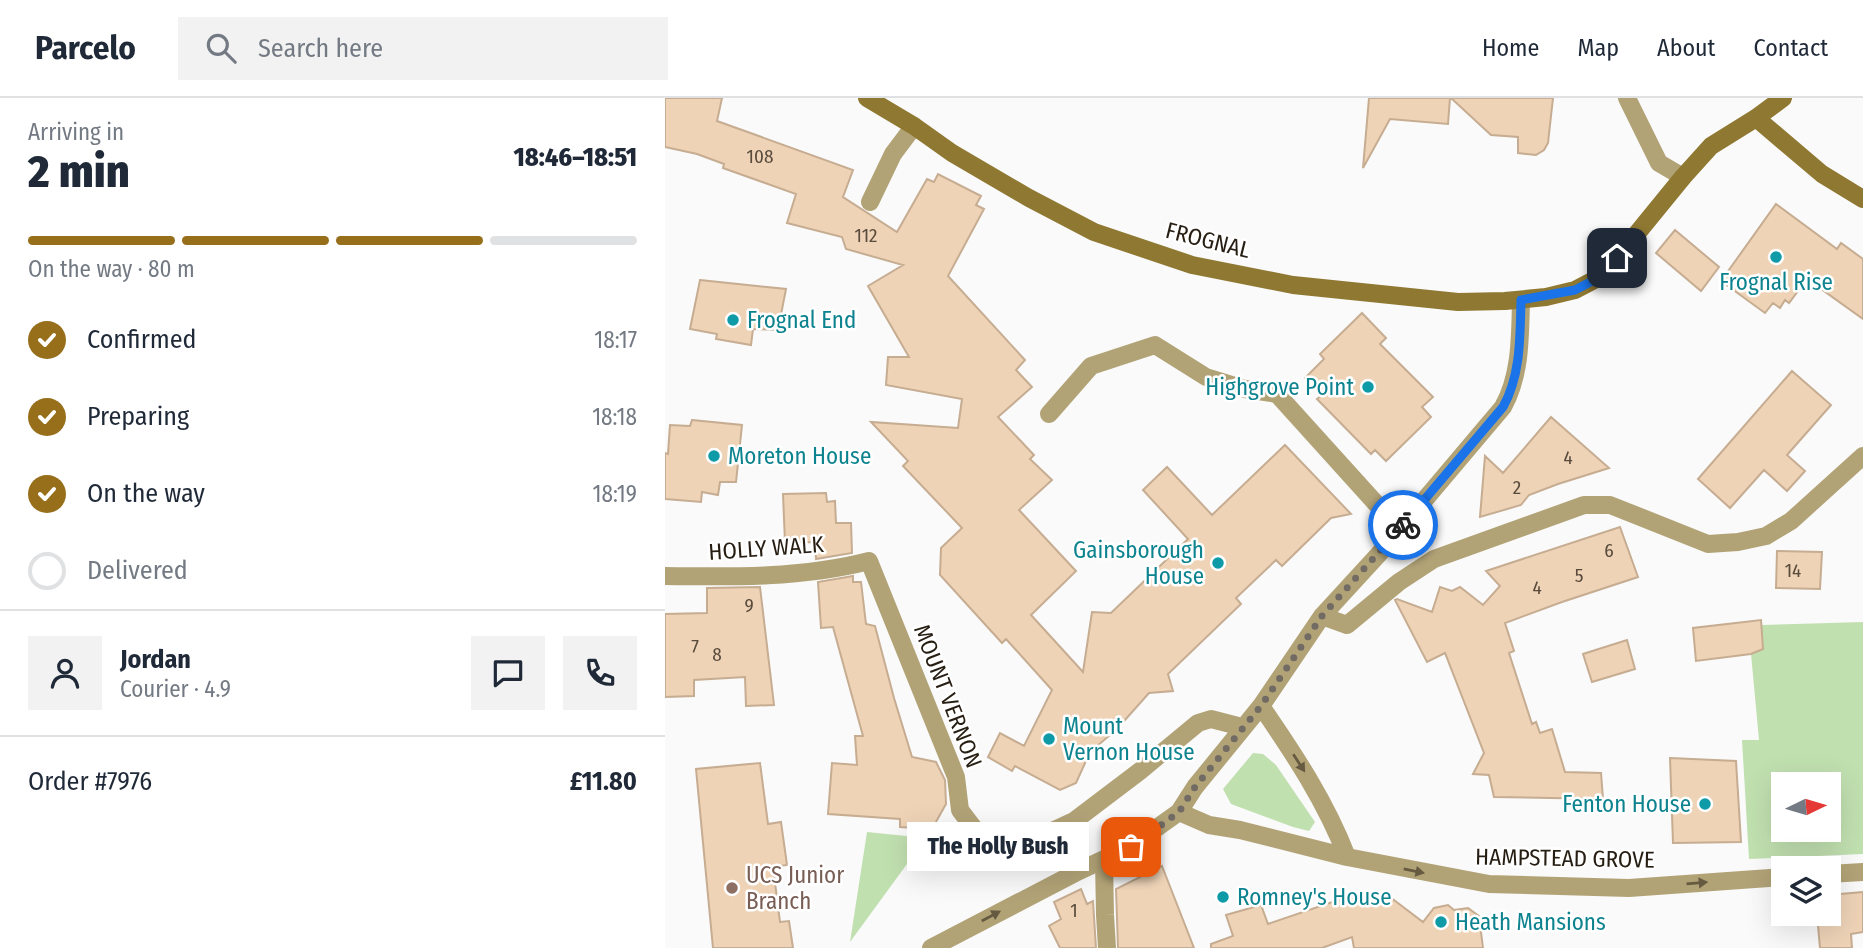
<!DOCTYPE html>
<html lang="en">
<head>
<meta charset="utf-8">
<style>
	body { margin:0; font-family:"Fira Sans Condensed",sans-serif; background:#f2f2f3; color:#1f2937; height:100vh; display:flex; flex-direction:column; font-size:26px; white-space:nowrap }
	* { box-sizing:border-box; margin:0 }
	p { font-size:23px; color:#747a83 }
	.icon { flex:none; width:38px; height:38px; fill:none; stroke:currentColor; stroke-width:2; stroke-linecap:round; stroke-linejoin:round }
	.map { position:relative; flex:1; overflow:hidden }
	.drawer { display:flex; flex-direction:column; background:#fff; width:665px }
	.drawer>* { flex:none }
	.needle { width:46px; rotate:85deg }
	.controls { position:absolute; left:1106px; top:674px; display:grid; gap:14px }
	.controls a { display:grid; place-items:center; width:70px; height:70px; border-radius:0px; background:#fff; box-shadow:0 7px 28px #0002; font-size:35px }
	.pin { position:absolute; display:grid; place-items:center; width:60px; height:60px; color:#fff; margin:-30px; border-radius:14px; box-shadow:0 4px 10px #0006 }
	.courier { position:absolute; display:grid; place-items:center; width:70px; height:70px; margin:-35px; border:5px solid #1a73e8; border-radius:50%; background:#fff; color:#222; box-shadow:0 2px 9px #0007 }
	.bubble { position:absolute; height:49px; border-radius:0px; background:#fff; box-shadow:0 7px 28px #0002; font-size:23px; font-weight:800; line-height:49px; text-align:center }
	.headline em { font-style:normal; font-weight:800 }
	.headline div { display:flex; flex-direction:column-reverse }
	.headline { display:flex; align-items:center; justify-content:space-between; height:119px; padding:0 28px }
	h1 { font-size:46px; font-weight:800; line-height:52px }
	.bar { display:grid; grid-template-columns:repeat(4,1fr); gap:10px 7px; align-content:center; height:84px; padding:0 28px }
	.bar i { height:9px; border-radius:5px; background:#e0e1e3 }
	.bar .on { background:#976e1a }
	.bar p { grid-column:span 4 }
	.line { display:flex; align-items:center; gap:18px; padding:0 28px; border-top:2px solid #e0e1e3 }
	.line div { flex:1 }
	.round { display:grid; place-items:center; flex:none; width:74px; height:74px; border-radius:0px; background:#f2f2f3 }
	ol { padding:0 28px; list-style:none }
	li { display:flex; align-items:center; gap:21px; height:77px }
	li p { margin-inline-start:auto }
	li .icon { padding:7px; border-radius:50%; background:#976e1a; color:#fff; stroke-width:4 }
	li:last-child { color:#747a83 }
	li i { width:38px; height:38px; border:4px solid #e0e1e3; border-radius:50% }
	header { display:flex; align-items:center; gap:42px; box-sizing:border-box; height:98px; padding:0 35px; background:#fff; border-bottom:2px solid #e0e1e3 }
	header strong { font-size:33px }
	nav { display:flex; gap:38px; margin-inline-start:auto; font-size:24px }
	.search { width:490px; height:63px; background:#f2f2f3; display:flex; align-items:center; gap:18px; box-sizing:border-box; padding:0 24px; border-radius:0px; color:#747a83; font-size:26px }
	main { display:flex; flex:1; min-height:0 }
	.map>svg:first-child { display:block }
</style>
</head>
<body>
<header>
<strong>Parcelo</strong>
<div class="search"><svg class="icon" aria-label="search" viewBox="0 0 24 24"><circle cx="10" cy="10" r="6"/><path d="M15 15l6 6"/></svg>Search here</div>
<nav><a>Home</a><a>Map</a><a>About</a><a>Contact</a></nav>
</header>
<main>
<section class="drawer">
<div class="headline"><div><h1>2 min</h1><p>Arriving in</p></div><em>18:46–18:51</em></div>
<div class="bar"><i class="on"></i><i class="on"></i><i class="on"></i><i></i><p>On the way · 80 m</p></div>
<ol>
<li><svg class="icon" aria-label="check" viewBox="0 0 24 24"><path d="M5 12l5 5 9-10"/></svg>Confirmed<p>18:17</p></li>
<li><svg class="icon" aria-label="check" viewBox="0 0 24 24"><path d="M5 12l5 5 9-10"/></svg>Preparing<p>18:18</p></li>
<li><svg class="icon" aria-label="check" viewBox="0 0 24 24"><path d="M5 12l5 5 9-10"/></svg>On the way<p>18:19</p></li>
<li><i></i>Delivered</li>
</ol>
<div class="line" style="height:126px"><a class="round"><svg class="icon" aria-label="person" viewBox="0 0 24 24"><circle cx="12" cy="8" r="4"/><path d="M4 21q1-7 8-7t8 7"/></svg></a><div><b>Jordan</b><p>Courier · 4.9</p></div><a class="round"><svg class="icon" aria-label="chat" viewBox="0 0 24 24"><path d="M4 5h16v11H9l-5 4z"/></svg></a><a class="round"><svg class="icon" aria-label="phone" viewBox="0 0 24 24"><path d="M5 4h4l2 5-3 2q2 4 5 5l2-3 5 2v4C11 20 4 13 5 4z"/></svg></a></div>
<div class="line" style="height:91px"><div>Order #7976</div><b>£11.80</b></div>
</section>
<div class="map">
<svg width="1198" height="850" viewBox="0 0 1198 850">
	<rect width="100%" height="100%" fill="#fafafa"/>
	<!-- green -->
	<path fill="#c1e0b0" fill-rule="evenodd" d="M1198 524V756L1084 761 1077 642H1094L1086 556 1098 551 1096 527ZM1118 686H1164V732H1118Z
		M588 655 598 656 611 667 650 724 644 733 628 729 566 706 558 691Z
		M202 734 261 740 185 844Z"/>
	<!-- building -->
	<path fill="#eed3b7" stroke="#c6ac91" stroke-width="2" d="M0 0H57L52 23 188 72 178 99 232 134 262 81 269 84 273 76 316 98 311 107 319 111 283 178 360 262 351 272 367 289 333 319 369 357 365 361 387 382 354 412 411 473 366 517 418 574 427 514 446 515 523 441 478 392 502 369 547 417 620 347 686 416 666 420 617 468 611 462 571 500 576 506 503 576 508 593 484 595 452 631 425 654 411 685 395 692 350 668 347 673 323 659 335 635 359 648 387 592 341 541 337 545 275 477 276 450 297 430 238 368 243 363 206 324 293 330 297 301 221 287 223 259H244L203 188 238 167 181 151 177 139 122 125 131 96 58 70 59 66 32 56 0 49Z
		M704 0H785L783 26 725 21 698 70Z
		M786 0H888L883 45 879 52 871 57 853 55V39L826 37Z
		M1111 106 1172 151 1176 145 1198 161V221L1142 181 1124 205 1120 202 1115 210 1108 205 1100 215 1056 183Z
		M1010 132 1054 169 1036 193 991 155Z
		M35 182 121 191 113 232 88 231 86 247 51 241 52 236 25 231Z
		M697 215 721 240 715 246 768 299 757 309 766 319 721 363 710 352 706 356 652 301 657 297 640 280 659 261 655 256Z
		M1127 273 1166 307 1122 357 1140 373 1122 393 1099 372 1065 410 1033 381Z
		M886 319 944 370 893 386 864 397 856 407 815 419 820 358 838 375Z
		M27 322 77 327 71 384H55L53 397 37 394 36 404 0 401V355L3 356 5 327 25 328Z
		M161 395 162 404 170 403 171 425H186L187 455 151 461 150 444 120 445 118 396Z
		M955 429 973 479 897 504 840 525 849 553 844 555 867 626 871 624 875 635 887 631 900 674 936 675 938 701 829 699 824 677 808 676 819 655 780 555 762 564 730 502 732 501 767 514 775 489 787 493 795 489 818 507 835 488 821 473Z
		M1112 453 1157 454 1155 491 1111 490Z
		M188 478V484H196L201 526 210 528 229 600 247 659 271 664 280 682 281 706 267 731 235 729V721L163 716 167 665 192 667 190 638H198L168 529 156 530 153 484Z
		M95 489 109 607 81 608 80 579 29 582V598L0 599V516L42 515V490Z
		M1096 522 1098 551 1086 556 1031 563 1028 530Z
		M962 542 970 571 927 584 918 556Z
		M1005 660 1071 663 1076 744 1008 745Z
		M95 665 103 726 116 724 122 767 108 769 115 824 124 823 128 850H48L31 671Z
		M497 768 529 850H453L451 791Z
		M416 791 422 806 428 803 431 850H395L384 828 396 821 389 804Z
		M1198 794V834L1186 836 1187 850H1155L1152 816H1164V797Z
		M698 795 706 801 725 799 758 824 769 810 783 807 789 812 803 810 814 818 818 850H689L687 839 657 850H546V846L568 838 561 817 596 807 603 826 685 798Z"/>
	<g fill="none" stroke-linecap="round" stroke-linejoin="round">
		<!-- street -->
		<path stroke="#b2a377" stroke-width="18" d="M962 0 994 65 1018 79
			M205 104 228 56 249 28
			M384 316 426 268 490 247 541 279 580 291 612 296 734 431
			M0 478C68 479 138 480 204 463L291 679 295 712 317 741 353 745 381 736 409 723 475 673 533 625 546 621 577 629
			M657 518 682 527 734 484 769 461 919 407H945L1043 446 1073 444 1101 438 1126 423 1198 358
			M596 608C629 656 661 704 682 759
			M514 714 544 727 575 732 682 759 824 786 964 790 1118 779
			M439 762 440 817 442 850
			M1164 776 1198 774
			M266 850 414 773 465 749 514 714 530 689 596 608 657 518 713 457 838 309C856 277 855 238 856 202"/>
		<!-- secondary -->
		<path stroke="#8f7831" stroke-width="18" d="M202 0 249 28 287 55 364 100 429 134 527 167 628 187 793 204 840 203 881 199 910 192 933 180 952 160 1018 79 1046 48 1091 20 1118 0
			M1091 20 1157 76 1198 101"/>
	</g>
	<!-- one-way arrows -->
	<defs><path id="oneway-solid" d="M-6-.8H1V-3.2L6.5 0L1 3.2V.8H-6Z" transform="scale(1.75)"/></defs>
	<g fill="#665a40">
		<use href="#oneway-solid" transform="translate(634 665) rotate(57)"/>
		<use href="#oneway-solid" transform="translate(749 773) rotate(12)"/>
		<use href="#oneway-solid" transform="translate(1032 785) rotate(-5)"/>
		<use href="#oneway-solid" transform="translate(326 818) rotate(-28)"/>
	</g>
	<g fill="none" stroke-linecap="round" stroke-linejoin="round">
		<!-- done -->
		<path stroke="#716b64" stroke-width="7" stroke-dasharray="0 12.6" d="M466 749 514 714 530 689 596 608 657 518 738 427"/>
		<!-- route -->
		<path stroke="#1a73e8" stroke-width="9" d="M738 427 838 309C856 277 855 238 856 202L910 192 933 180 952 160"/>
	</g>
	<!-- markers -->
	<g fill="#0f9aa8" stroke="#fff" stroke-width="2.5">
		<circle cx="1111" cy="159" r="7"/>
		<circle cx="68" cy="222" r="7"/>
		<circle cx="703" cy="289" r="7"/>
		<circle cx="49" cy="358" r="7"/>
		<circle cx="553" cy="465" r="7"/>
		<circle cx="384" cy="641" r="7"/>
		<circle cx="1040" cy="706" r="7"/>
		<circle cx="558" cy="799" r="7"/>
		<circle cx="776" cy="824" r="7"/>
	</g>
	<circle fill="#8d6e63" stroke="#fff" stroke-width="2.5" cx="67" cy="790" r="7"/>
	<g text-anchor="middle" stroke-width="5" stroke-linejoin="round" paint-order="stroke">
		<!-- number labels -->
		<g font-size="19" fill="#594b3c">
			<text x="95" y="65">108</text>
			<text x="201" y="144">112</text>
			<text x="903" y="366">4</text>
			<text x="852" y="396">2</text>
			<text x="944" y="459">6</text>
			<text x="1128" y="479">14</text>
			<text x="914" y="484">5</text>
			<text x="872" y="496">4</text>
			<text x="84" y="514">9</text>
			<text x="30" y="555">7</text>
			<text x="52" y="563">8</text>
			<text x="409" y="819">1</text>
		</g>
		<!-- street labels -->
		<g font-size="23" fill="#271e13" stroke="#fff">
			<text transform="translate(543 142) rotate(14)" y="8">FROGNAL</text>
			<text transform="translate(101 450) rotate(-4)" y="8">HOLLY WALK</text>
			<text transform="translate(283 598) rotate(69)" y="8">MOUNT VERNON</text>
			<text transform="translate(900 760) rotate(1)" y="8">HAMPSTEAD GROVE</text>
		</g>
		<!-- culture labels -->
		<g font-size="23" fill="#0d838f" stroke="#fff" text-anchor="start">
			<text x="1111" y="192" text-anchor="middle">Frognal Rise</text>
			<text x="82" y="230">Frognal End</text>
			<text x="689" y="297" text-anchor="end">Highgrove Point</text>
			<text x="63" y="366">Moreton House</text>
			<text x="539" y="460" text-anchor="end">Gainsborough<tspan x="539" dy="26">House</tspan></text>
			<text x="398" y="636">Mount<tspan x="398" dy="26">Vernon House</tspan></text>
			<text x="1026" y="714" text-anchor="end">Fenton House</text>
			<text x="572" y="807">Romney's House</text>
			<text x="790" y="832">Heath Mansions</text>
		</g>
		<!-- education labels -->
		<g font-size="23" fill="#785e54" stroke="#fff" text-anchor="start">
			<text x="81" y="785">UCS Junior<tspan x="81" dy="26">Branch</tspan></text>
		</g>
	</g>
</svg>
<div class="controls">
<a><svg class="needle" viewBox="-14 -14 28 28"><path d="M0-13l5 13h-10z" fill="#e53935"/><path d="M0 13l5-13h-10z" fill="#747a83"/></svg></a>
<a><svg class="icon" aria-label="layers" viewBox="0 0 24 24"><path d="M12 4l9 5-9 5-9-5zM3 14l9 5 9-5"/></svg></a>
</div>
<div class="pin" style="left:466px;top:749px;background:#ea580c"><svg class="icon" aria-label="bag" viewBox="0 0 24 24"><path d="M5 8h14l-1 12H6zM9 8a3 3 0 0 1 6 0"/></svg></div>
<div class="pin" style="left:952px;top:160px;background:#1f2937"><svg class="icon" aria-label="home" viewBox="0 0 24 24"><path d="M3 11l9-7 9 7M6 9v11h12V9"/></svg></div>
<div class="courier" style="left:738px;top:427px"><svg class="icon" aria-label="bike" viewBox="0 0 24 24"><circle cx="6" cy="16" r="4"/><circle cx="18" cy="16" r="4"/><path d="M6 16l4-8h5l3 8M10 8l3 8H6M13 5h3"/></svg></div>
<div class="bubble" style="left:242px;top:724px;width:182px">The Holly Bush</div>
</div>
</main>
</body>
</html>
